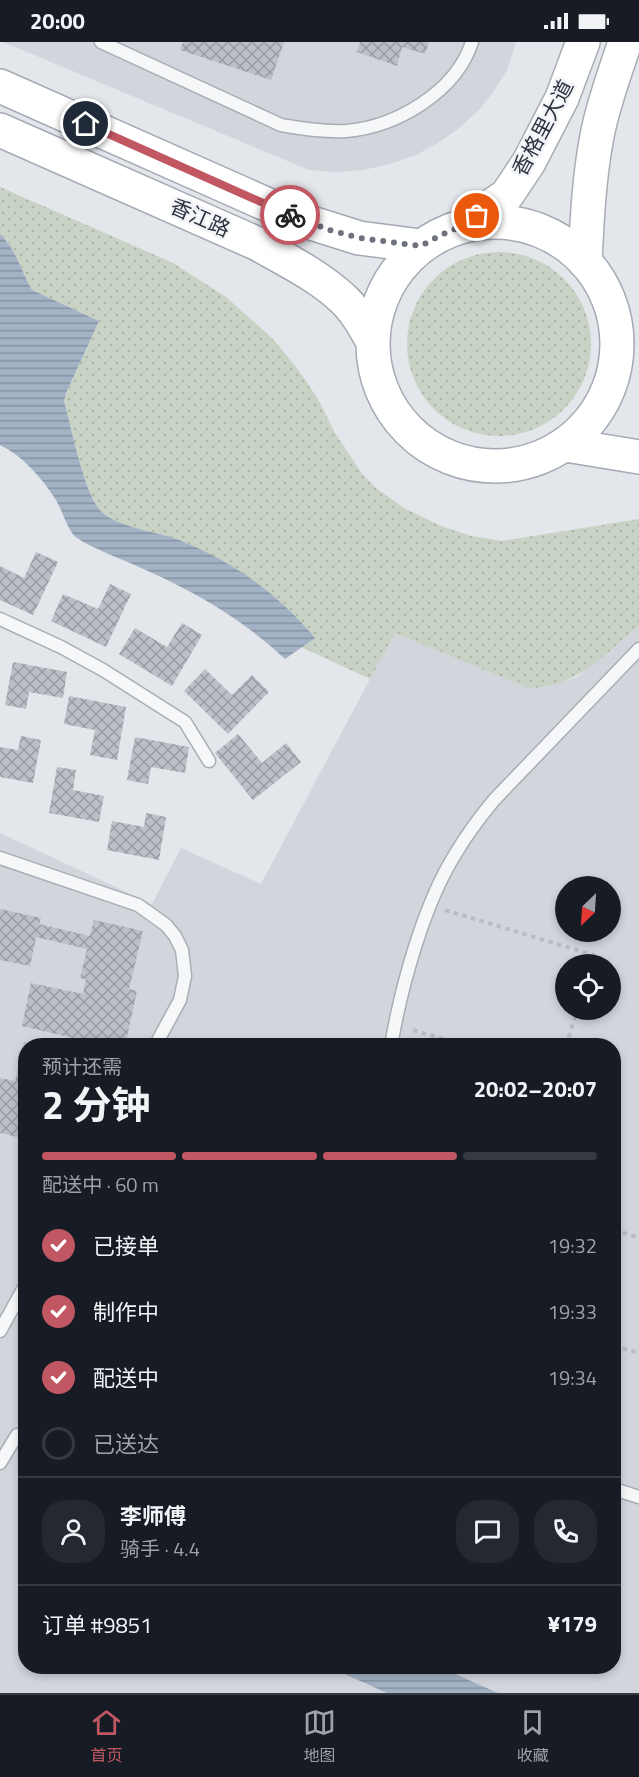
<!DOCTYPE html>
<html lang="zh">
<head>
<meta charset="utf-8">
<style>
	body { margin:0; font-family:"Titillium Web","Noto Sans SC",sans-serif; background:#242831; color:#f1f3f6; height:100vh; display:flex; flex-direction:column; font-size:22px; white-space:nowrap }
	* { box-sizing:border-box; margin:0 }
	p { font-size:20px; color:#9ea1a6 }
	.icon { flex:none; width:33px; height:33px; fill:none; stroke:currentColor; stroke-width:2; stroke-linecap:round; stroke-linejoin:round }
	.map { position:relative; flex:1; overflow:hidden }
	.panel { position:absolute; left:18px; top:996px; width:603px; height:636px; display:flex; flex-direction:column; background:#171b24; border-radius:24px; box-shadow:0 3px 9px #0003 }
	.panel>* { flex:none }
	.needle { width:39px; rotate:205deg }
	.tools { position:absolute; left:555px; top:834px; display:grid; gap:12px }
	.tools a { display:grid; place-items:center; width:66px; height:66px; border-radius:50%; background:#171b24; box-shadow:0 3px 9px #0003; font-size:30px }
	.pin { position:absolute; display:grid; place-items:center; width:51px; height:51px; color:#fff; margin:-26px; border:3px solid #fff; border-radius:50%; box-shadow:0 2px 6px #0007 }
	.courier { position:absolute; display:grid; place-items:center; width:60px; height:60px; margin:-30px; border:4px solid #c05762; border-radius:50%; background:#fff; color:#222; box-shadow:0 2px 8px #0007 }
	.headline em { font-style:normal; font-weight:700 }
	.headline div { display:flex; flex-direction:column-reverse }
	.headline { display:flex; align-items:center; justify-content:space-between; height:102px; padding:0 24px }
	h1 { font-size:39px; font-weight:700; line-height:45px }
	.bar { display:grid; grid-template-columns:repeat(4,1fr); gap:9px 6px; align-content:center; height:72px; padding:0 24px }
	.bar i { height:8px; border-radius:4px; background:#363941 }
	.bar .current { background:#c05762 }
	.bar p { grid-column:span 4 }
	.line { display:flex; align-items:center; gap:15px; padding:0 24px; border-top:2px solid #363941 }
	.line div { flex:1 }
	.round { display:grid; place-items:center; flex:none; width:63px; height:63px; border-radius:24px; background:#242831 }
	ol { padding:0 24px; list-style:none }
	li { display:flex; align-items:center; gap:18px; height:66px }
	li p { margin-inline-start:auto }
	li .icon { padding:6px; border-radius:50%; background:#c05762; color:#fff; stroke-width:4 }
	li:last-child { color:#9ea1a6 }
	li i { width:33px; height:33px; border:3px solid #363941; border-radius:50% }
	.status { display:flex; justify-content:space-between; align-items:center; height:42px; padding:0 30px; background:#171b24; direction:ltr }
	.status svg { height:16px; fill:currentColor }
	.tab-bar { display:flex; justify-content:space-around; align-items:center; height:84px; border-top:2px solid #363941; background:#171b24; font-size:16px; color:#9ea1a6 }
	.tab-bar a { display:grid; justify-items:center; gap:3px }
	.tab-bar .current { color:#c05762 }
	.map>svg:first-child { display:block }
</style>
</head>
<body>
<div class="status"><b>20:00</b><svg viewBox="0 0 49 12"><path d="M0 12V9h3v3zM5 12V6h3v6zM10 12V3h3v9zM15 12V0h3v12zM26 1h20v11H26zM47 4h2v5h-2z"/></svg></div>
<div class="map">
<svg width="639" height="1651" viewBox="0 0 639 1651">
	<defs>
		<pattern id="grass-dots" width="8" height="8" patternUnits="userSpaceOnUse" patternTransform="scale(1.5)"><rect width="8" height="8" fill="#c8d3c5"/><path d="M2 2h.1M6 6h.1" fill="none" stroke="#acb6aa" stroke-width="1.8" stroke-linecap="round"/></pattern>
		<pattern id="water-rules" width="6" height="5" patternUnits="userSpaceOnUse" patternTransform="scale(1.5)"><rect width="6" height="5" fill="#a3b2c5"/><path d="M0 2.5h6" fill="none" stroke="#8591a1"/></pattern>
		<pattern id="building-cross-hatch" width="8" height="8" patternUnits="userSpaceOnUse" patternTransform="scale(1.5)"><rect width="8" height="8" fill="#bbbfc6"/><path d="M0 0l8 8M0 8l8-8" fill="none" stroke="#989ca2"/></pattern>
	</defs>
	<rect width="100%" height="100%" fill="#e3e6ea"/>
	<!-- built -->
	<path fill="#d2d5db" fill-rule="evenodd" d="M3 0H516L507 28 494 49 478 69 459 86 438 101 416 113 390 122 363 128 336 130 309 128Z
		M639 583V1651H0V791L152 862 181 806 261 842 395 590 529 645H546L577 635ZM566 844H610V890H566ZM566 922H610V968H566ZM26 1004H614V1624H26Z"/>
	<!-- grass -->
	<path fill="url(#grass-dots)" d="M0 145 173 221 226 255 273 297 297 326 318 357 335 391 362 432 376 446 404 466 441 484 471 494 502 499 639 477V583C604 613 578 645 529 646L395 591 370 637 301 605 314 595C278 552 232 519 179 498 157 489 115 486 99 467 84 448 71 385 64 359L66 351 99 279 32 248 8 200 0 192Z
		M407 302a92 92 0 1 1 184 0a92 92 0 1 1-184 0Z"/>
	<!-- water -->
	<path fill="url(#water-rules)" d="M0 192C16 207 21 229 32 248L99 279 66 351 64 359C71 385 84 449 99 467 115 486 157 489 179 498 233 519 278 552 315 596L285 617C243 578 199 552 148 529 127 519 95 508 77 496 68 490 63 470 57 460 45 439 23 414 0 403Z
		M329 1625H439L498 1651H387Z"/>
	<!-- building -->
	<path fill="url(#building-cross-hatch)" d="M183 0H284L271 38 180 8Z
		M360 0H429L425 12 402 5 397 24 357 10Z
		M36 510 58 520 33 573 0 558V524L24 536Z
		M110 542 131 552 106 605 51 579 63 552 98 567Z
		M182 581 202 593 172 644 119 612 135 586 167 605Z
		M13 620 67 630 63 656 29 650 26 667 5 663Z
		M205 627 232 653 252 633 269 650 228 692 184 649Z
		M69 654 126 665 117 718 90 713 95 688 64 682Z
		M238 692 262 721 286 701 301 720 253 758 215 711Z
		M21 694 41 698 33 741 0 735V705L18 708Z
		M135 695 189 705 185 731 151 725 148 742 127 738Z
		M57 725 76 728 73 748 104 754 99 780 49 771Z
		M146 771 166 775 159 818 107 808 112 779 144 785Z
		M0 867 41 876 39 882 90 894 94 878 143 889 129 947 137 949 125 1004H107L22 984 31 941 83 952 86 937 80 936 87 907 36 895 30 924 0 918Z
		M24 1000 37 1003 26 1004V1097L0 1091V1036L15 1039Z"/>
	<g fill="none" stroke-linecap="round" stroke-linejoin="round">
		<defs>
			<path id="lane" d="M101 0 281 83C303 87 324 90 346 89 396 85 456 50 472 0
				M0 577 61 605 103 628 185 680 209 719
				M0 816 138 863 166 883 175 894 182 908 185 934 180 958 155 1004
				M391 1004C401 945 424 861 456 811 467 792 480 775 494 758L639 607
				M0 1289 26 1242
				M0 1421 17 1393 26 1395
				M614 1447 639 1455"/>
			<path id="secondary" d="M462 184 507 153 529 120 562 56 583 0
				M585 220C587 178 589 136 597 94 603 62 615 31 625 0"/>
			<path id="primary" d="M0 44 302 178 359 196 421 204
				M0 88 258 202C286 218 317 233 341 255 355 267 364 284 373 300
				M373 302a122 122 0 1 1 244 0a122 122 0 1 1-244 0Z
				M566 403 639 415"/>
		</defs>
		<!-- lane casing -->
		<use href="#lane" stroke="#a9adb4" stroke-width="15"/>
		<!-- secondary casing -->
		<use href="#secondary" stroke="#a9adb4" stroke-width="36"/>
		<!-- primary casing -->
		<use href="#primary" stroke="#a4aab4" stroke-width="36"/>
		<!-- path -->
		<path stroke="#babcc1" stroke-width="4" stroke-dasharray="4.5 4.5" stroke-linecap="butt" d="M445 868 593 913 590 922
			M413 988 467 1004
			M566 1004 577 968
			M614 1188 637 1195
			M614 1304 639 1311"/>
		<!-- lane -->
		<use href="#lane" stroke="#f6f7f8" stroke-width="12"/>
		<!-- secondary -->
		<use href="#secondary" stroke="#fff" stroke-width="33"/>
		<!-- primary -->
		<use href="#primary" stroke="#fff" stroke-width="33"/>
	</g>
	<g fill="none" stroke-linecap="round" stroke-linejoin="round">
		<!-- done -->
		<path stroke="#6d727c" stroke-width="6" stroke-dasharray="0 10.8" d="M290 173 330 188 359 196 421 204 441 193 462 184 477 174"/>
		<!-- route -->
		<path stroke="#c05762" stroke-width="8" d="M86 82 290 173"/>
	</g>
	<g text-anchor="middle" stroke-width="5" stroke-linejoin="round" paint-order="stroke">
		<!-- street labels -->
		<g font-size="21" fill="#2d3340" stroke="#f3f4f7">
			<text transform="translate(543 86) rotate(-62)" y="7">香格里大道</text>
			<text transform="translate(200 176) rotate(24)" y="7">香江路</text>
		</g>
	</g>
</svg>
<div class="tools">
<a><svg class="needle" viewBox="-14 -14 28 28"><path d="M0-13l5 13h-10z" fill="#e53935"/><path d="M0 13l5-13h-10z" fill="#9ea1a6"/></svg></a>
<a><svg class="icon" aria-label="locate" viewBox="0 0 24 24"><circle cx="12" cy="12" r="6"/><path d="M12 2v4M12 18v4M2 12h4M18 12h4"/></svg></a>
</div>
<div class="pin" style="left:477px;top:174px;background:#ea580c"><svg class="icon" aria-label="bag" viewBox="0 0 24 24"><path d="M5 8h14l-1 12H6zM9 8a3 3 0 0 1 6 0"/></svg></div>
<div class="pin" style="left:86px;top:82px;background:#1f2937"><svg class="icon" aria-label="home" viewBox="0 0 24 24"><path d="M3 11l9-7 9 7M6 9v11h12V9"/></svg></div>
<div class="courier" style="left:290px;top:173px"><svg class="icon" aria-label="bike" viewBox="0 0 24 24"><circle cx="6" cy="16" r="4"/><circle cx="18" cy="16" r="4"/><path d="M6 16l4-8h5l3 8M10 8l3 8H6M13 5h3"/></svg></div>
<section class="panel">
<div class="headline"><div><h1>2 分钟</h1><p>预计还需</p></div><em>20:02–20:07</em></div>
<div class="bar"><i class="current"></i><i class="current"></i><i class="current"></i><i></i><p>配送中 · 60 m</p></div>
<ol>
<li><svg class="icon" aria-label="check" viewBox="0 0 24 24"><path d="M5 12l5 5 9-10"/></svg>已接单<p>19:32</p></li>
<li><svg class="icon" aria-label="check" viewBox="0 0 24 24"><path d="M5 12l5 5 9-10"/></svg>制作中<p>19:33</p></li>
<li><svg class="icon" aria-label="check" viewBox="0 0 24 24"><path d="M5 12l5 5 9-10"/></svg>配送中<p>19:34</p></li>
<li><i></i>已送达</li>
</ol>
<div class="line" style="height:108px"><a class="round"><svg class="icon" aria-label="person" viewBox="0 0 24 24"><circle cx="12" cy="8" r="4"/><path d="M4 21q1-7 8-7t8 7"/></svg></a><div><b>李师傅</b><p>骑手 · 4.4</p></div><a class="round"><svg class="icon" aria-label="chat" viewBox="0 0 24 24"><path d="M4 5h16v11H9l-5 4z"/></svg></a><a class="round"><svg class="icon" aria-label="phone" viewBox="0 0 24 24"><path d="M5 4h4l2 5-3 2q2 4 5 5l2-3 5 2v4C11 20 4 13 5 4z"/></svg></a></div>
<div class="line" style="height:78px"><div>订单 #9851</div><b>¥179</b></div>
</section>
</div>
<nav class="tab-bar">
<a class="current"><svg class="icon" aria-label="home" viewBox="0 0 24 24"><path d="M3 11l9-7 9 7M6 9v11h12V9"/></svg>首页</a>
<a><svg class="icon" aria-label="map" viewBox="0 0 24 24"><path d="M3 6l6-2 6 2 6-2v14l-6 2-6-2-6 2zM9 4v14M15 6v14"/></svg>地图</a>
<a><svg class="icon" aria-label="saved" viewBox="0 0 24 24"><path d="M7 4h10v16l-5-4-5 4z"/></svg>收藏</a>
</nav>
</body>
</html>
